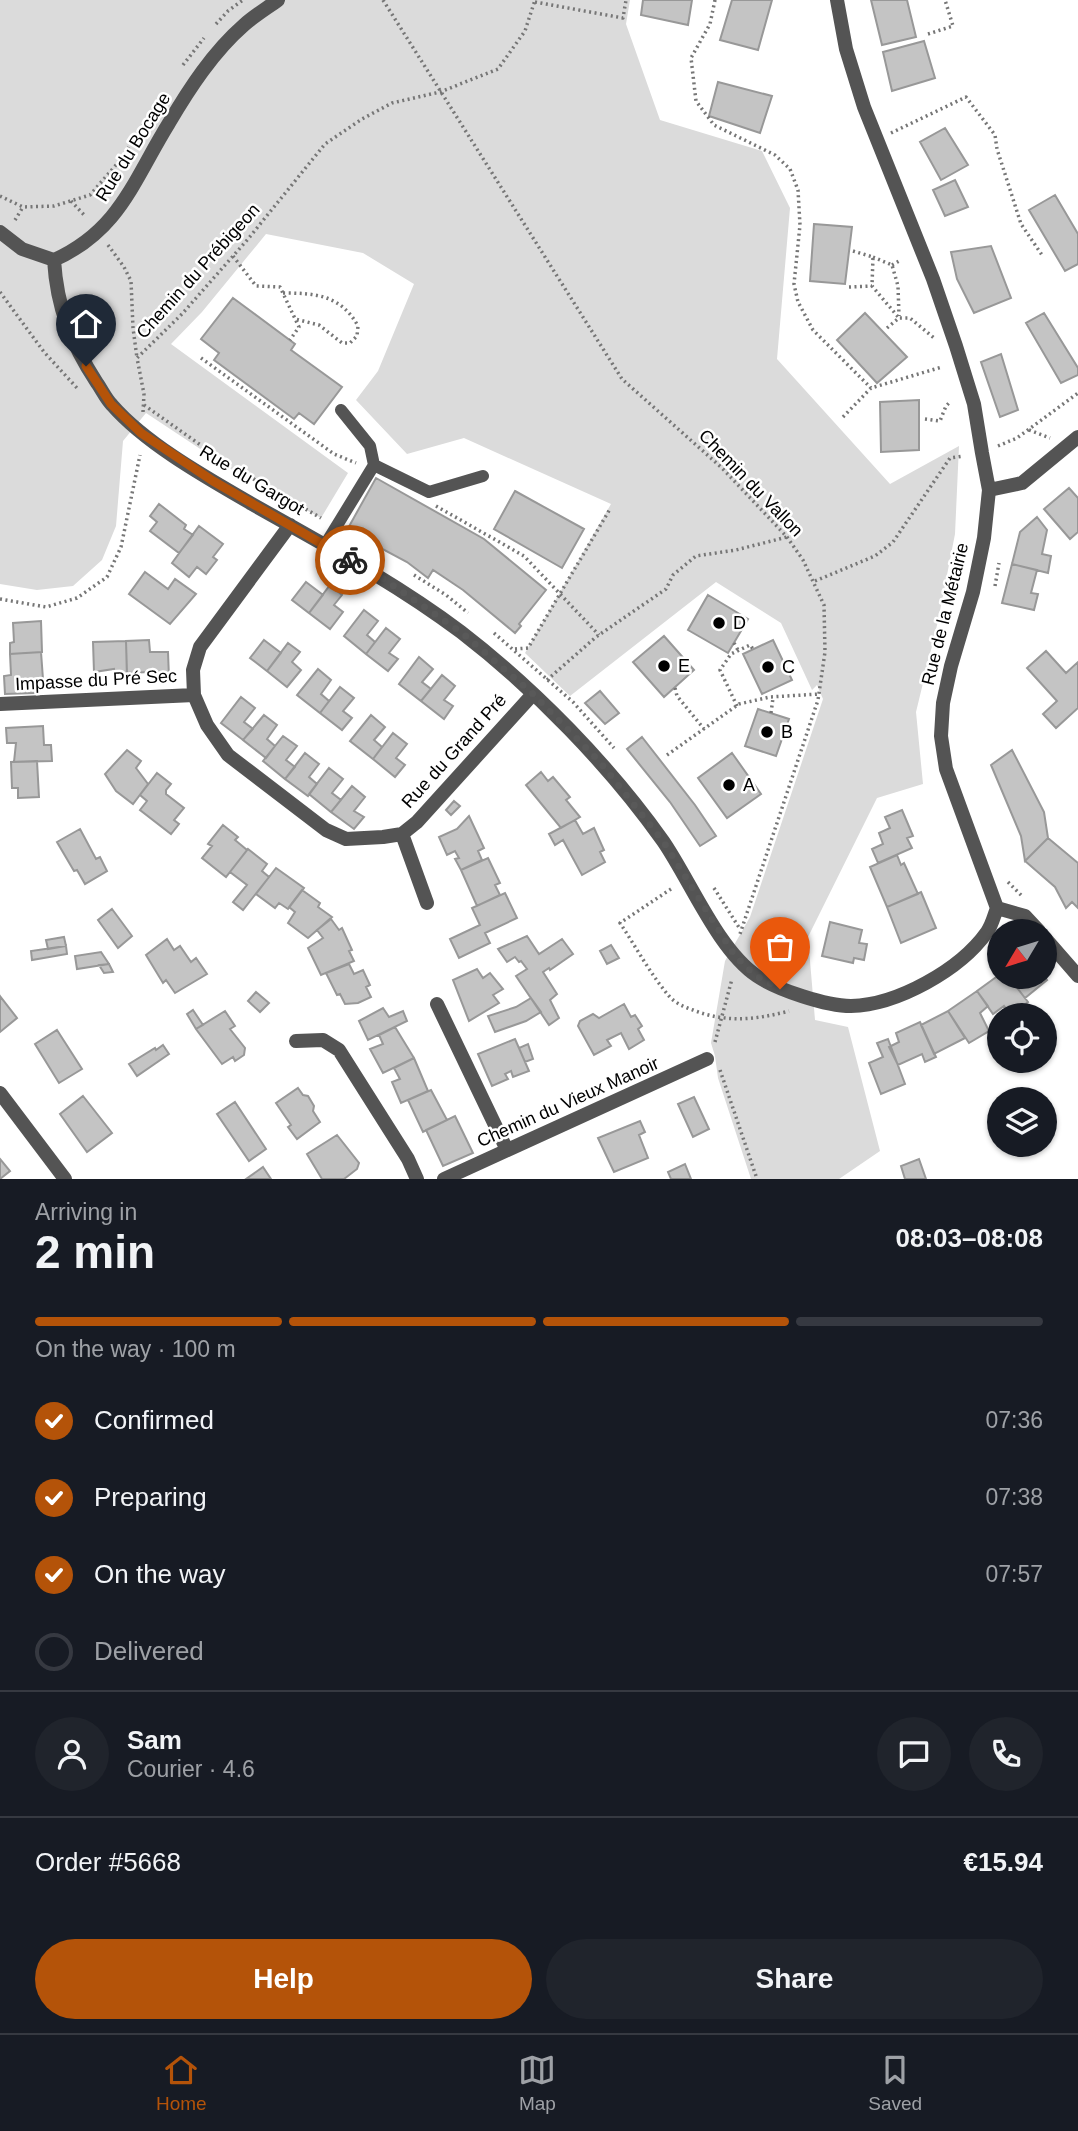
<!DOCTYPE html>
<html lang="en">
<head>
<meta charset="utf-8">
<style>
	body { margin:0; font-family:Arial,sans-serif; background:#20242c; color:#f1f3f6; height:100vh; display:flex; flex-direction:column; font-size:26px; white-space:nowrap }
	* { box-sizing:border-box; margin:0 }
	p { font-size:23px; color:#9ea1a6 }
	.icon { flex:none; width:38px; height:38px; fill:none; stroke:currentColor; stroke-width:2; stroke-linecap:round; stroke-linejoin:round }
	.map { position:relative; height:1179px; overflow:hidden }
	.drawer { display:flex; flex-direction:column; background:#171b24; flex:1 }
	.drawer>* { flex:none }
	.needle { width:46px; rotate:232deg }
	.controls { position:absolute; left:987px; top:919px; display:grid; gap:14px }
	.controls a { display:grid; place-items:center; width:70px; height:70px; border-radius:50%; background:#171b24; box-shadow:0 2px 5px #0004; font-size:35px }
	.pin { position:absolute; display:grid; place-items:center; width:60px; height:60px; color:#fff; margin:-72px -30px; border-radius:50% 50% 50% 0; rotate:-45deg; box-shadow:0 0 7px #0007 }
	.pin .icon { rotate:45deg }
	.courier { position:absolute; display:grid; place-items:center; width:70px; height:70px; margin:-35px; border:5px solid #b45309; border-radius:50%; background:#fff; color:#222; box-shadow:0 2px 9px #0007 }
	.overview em { font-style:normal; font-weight:600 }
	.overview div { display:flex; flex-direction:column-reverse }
	.overview { display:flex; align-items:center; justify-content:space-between; height:119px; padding:0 35px }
	h1 { font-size:46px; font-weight:600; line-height:52px }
	.bar { display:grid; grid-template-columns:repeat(4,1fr); gap:10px 7px; align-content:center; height:84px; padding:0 35px }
	.bar i { height:9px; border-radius:5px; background:#363941 }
	.bar .on { background:#b45309 }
	.bar p { grid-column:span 4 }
	.line { display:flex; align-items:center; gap:18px; padding:0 35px; border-top:2px solid #363941 }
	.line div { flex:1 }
	.round { display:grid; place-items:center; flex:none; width:74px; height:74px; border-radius:37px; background:#20242c }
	ol { padding:0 35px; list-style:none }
	li { display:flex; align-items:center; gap:21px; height:77px }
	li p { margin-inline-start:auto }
	li .icon { padding:7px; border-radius:50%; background:#b45309; color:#fff; stroke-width:4 }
	li:last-child { color:#9ea1a6 }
	li i { width:38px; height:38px; border:4px solid #363941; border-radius:50% }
	.button { display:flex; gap:14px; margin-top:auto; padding:14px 35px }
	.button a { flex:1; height:80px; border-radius:42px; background:#b45309; color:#fff; font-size:28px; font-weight:600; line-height:80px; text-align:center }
	.button a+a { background:#20242c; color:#f1f3f6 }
	.menu { display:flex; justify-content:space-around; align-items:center; height:98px; border-top:2px solid #363941; background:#171b24; font-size:19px; color:#9ea1a6 }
	.menu a { display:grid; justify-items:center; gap:4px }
	.menu .on { color:#b45309 }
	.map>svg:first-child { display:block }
</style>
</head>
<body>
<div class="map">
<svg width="1078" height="1179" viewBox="0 0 1078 1179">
	<rect width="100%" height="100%" fill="#fff"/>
	<!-- green -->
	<path fill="#dbdbdb" d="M0 0H630L626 24 660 120 762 151 790 208 777 359 890 484 959 446 955 534 938 621 916 712 923 784 877 798 808 937 815 1020 848 1027 880 1151 839 1179H751L718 1078 715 1056 711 1043 725 961 750 917 823 699 817 685 812 690 781 623 716 582 570 696 525 653 611 504 464 438 407 454 356 400 378 371 414 284 363 253 266 234 202 312 171 344 348 473 321 518 229 468 146 413 123 441 116 526 102 560 73 586 37 590 0 584Z"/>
	<!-- building -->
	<path fill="#c4c4c4" stroke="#989898" stroke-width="2" d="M643 0H692L688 25 641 15Z
		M732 0H772L758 50 720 40Z
		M871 0H907L916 37 882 45Z
		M924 41 935 78 892 91 883 52Z
		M718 82 772 96 760 133 709 116Z
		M945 128 968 165 941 180 920 142Z
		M955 180 968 207 945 216 933 190Z
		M1055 195 1078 234V264L1065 271 1029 210Z
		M814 224 852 227 845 284 810 281Z
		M991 246 1011 298 974 313 957 279 951 252Z
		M233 298 295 344 291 350 342 387 314 424 299 413 294 419 214 360 219 353 201 339Z
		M865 313 907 357 877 383 837 340Z
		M1044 313 1078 368V375L1061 383 1026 323Z
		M1001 354 1018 410 1000 417 981 362Z
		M919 400V450L881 452 880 402Z
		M376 478 484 539 546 590 519 624 521 626 515 633 463 590 433 570 428 578 407 562 347 530Z
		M1069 488 1078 498V532L1070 539 1044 509Z
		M515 491 584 529 562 568 494 529Z
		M159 504 186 525 184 529 193 535 179 553 150 531 157 522 150 516Z
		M1037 517 1047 530 1042 554 1051 556 1048 573 1012 564 1020 532Z
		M199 526 223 544 213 557 217 560 206 574 197 567 189 577 172 563Z
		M1012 564 1037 570 1031 593 1038 594 1034 610 1002 603Z
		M145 572 168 589 175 579 196 594 170 624 129 594Z
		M306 582 323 595 309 613 292 600Z
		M330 585 342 595 334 605 343 612 330 629 309 613Z
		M708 595 748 619 728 653 688 630Z
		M364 610 378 621 367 635 375 642 366 654 344 636Z
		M41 621 42 652 10 654V643L14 642 13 623Z
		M386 628 400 639 389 653 398 659 388 671 366 654Z
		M664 636 694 670 664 697 633 662Z
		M149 640 150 652H168L169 678H150V672L127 673 126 641Z
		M264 640 281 653 267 671 250 658Z
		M773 640 792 680 762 694 743 654Z
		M126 641 127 679 115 680 114 669 94 672 93 642Z
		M288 643 300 652 292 662 301 670 287 687 267 671Z
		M1046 651 1066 673 1078 662V708L1056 728 1043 714 1057 701 1027 668Z
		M41 652 43 679 34 680 35 693 5 694 4 676 11 675 10 654Z
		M419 657 433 669 422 682 431 689 421 701 399 684Z
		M318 669 331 680 321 694 329 701 320 713 297 695Z
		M442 675 455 686 444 700 453 706 444 719 421 701Z
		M340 687 354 698 343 711 352 718 342 730 320 713Z
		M600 691 619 713 605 724 585 703Z
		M241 697 255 708 244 722 253 729 243 740 221 723Z
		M758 709 789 719 776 756 745 746Z
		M264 715 277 725 267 739 275 746 266 758 243 740Z
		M371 715 385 727 374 740 382 747 373 759 350 741Z
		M43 726 44 745H51L52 761 14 762 16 743H7L6 728Z
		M393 733 407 744 396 758 405 765 395 777 373 759Z
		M283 736 297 746 286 760 295 767 285 779 263 761Z
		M642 737 695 805 716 836 700 846 670 802 627 749Z
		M127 750 141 761 136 768 148 784 133 804 116 791 105 774Z
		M1012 750 1044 812 1048 838 1025 861 1021 836 991 765Z
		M305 753 319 764 309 777 317 784 308 796 285 779Z
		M732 753 761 794 727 818 698 778Z
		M37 761 39 797 18 798V788H12L11 762Z
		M329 768 343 779 332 793 341 800 331 812 309 794Z
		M541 772 548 781 553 777 570 797 566 800 580 817 561 828 526 785Z
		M157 773 171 784 166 790V794L184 808 174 820 179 824 171 834 140 810 147 801 140 795Z
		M352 786 365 797 354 811 364 817 354 829 331 812Z
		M454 801 460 806 451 815 446 810Z
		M902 810 913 836 907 838 912 848 878 863 872 849 883 844 879 833 890 828 885 817Z
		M469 816 484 848 478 851 482 860 461 870 455 859 459 858 455 851 447 855 439 837 457 829Z
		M575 820 583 834 594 828 604 850 600 852 605 862 582 875 563 840 555 845 549 834Z
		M223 825 238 837 235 840 247 850 226 877 202 858 212 846 208 844Z
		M80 829 96 859 100 857 107 871 85 884 77 870 74 871 57 842Z
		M1048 838 1078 863V908L1072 902 1066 908 1055 887 1025 861Z
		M248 849 267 864 262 871 269 877 243 910 233 902 247 885 230 872Z
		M897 855 901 865 904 863 918 894 887 907 870 867Z
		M488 858 500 883 495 885 500 895 477 906 461 870Z
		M276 868 304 888 288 909 279 903 275 908 256 894Z
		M302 890 320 903 318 907 332 917 308 938 288 923 295 912 289 907Z
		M921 892 936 928 901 943 887 907Z
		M505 893 517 918 485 933 490 943 459 958 450 939 480 925 472 908Z
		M112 909 132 936 118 948 98 920Z
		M331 919 339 930 342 928 352 950 349 951 354 961 321 975 308 948 323 938 317 930Z
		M830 922 862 930 859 943 867 944 864 960 854 958 853 963 822 956Z
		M527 936 539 954 562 939 573 954 550 970 549 968 543 972 557 994 550 1000 559 1018 549 1025 516 976 527 969 521 961 519 962 515 957 507 962 498 949Z
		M64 937 66 946 48 949 46 940Z
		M167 939 174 950 180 946 191 962 196 958 207 974 175 993 166 980 163 983 146 955Z
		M611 945 619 958 607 964 600 951Z
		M66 946 67 954 32 960 31 951Z
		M101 952 109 964 77 969 75 956Z
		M109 964 113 972 104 973 99 965Z
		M349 964 354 974 363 970 370 985 366 987 371 997 358 1003 345 1004 340 994 337 995 326 973Z
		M477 969 483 978 490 973 503 989 493 995 499 1003 469 1021 453 980Z
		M999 975 1008 976 1028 1002 1011 1015 1004 1006 993 1014 977 991Z
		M1008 976H1044L1047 980 1025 998Z
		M977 991 988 1006 980 1013 989 1031 969 1043 948 1011Z
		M256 992 269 1003 260 1012 248 1001Z
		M0 996 17 1018 0 1032Z
		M531 998 541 1012 526 1021 495 1032 488 1016 516 1007Z
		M624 1004 631 1017 635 1015 642 1026 638 1029 644 1040 629 1049 621 1033 607 1040 611 1046 594 1055 578 1026 580 1021 593 1014 599 1018Z
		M383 1008 389 1017 403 1011 407 1021 368 1040 359 1021Z
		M193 1010 203 1025 196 1029 187 1014Z
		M225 1011 235 1026 230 1029 245 1048 244 1055 235 1061 233 1057 222 1064 196 1029Z
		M948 1011 965 1038 934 1054 921 1025Z
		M920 1022 936 1057 925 1062 922 1054 898 1065 889 1047 899 1042 896 1033Z
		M395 1027 414 1058 383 1073 370 1049 383 1044 379 1035Z
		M57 1030 82 1069 59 1083 35 1044Z
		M515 1039 529 1071 513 1077 511 1071 505 1074 508 1079 492 1086 478 1054Z
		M888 1039 905 1084 881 1094 869 1063 883 1057 877 1043Z
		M528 1044 533 1059 525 1062 519 1048Z
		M163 1045 169 1054 137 1076 129 1064 155 1048 156 1050Z
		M414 1058 428 1091 401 1103 392 1082 400 1079 394 1068Z
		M298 1088 303 1095 308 1096 314 1106 313 1111 320 1122 297 1139 288 1127 291 1125 276 1103Z
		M431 1090 447 1120 423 1132 408 1100Z
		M83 1096 112 1133 87 1152 60 1114Z
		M694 1097 709 1129 693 1137 678 1104Z
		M235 1102 266 1149 249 1161 217 1114Z
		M455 1116 473 1153 443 1166 426 1130Z
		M640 1121 645 1132 639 1135 648 1158 614 1172 598 1138Z
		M337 1135 359 1163 357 1169 344 1179H322L307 1154Z
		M0 1159 10 1171 0 1179Z
		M919 1159 926 1179H905L901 1166Z
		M685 1164 691 1179H671L668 1172Z
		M263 1167 271 1179H246Z"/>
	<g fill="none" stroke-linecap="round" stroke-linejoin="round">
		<!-- path -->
		<path stroke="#767676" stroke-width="3.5" stroke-dasharray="2 3.5" stroke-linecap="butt" d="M383 0 622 379 722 468 787 537 803 560 824 605 825 652 818 700 740 934
			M715 0 710 24 691 58 696 101 714 125 775 155 790 169 798 190 800 225 794 284 798 302 813 330 871 388
			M535 2 623 18 626 0
			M216 24 228 11 243 0
			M928 34 953 26 945 0
			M183 65 204 38
			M891 133 966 97 995 135 997 149 1021 224 1042 255
			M0 196 23 207 54 206 90 195 122 158 163 94
			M71 201 86 217
			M15 220 23 207
			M108 245 124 267 131 281 133 328 137 358
			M853 251 873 257 872 286 899 318
			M233 256 256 286 280 287 299 327 290 340
			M873 257 892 265 898 286 899 316
			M892 265 901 260
			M849 287 872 286
			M0 292 44 352 77 388
			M283 293C315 293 341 295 358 326L357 336 350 343H342L319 325 295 319
			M887 328 899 318H910L934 338
			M201 358 334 454 356 463
			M144 405 226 463 321 518
			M143 412 144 394 137 358 182 314 248 239 325 144 362 119 392 103 440 92 498 69 525 31 535 0
			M843 417 871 388 942 367
			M925 419 940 421 946 406 951 401
			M1029 430 1050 438
			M998 446 1017 438 1078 393
			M436 506 524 556 599 635
			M349 535 384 557
			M414 575 446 595 468 613
			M815 581 875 556 893 542 950 458 964 456
			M995 586 999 563
			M0 599 46 607 77 598 107 577 121 547 140 455
			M494 633 573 702 614 748
			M734 643 738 650
			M515 649 528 648 610 509
			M547 680 596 637 666 589 673 575 696 556 736 550 787 537
			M675 688 677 696 704 729
			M737 706 720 670 731 654 750 645 753 649
			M771 713 773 698
			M667 755 739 704 770 697 819 694
			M1008 882 1022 896
			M714 888 740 929
			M671 889 620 923C636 947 651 975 669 996 675 1003 684 1007 693 1010 726 1023 755 1020 789 1011
			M715 1042 732 979
			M720 1070 757 1179"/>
		<!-- service -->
		<path stroke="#545454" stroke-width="12" d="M341 410 370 446 374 465
			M325 545 374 465 429 492 483 476"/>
		<!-- minor -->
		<path stroke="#545454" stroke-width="14" d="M0 232 22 249 54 260C120 230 133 181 169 123 189 89 213 52 244 25 254 16 267 8 278 0
			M54 260C57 308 71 343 97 383 102 390 106 399 112 405 146 444 207 478 252 504 323 544 396 583 461 632 535 689 609 765 663 841 690 880 718 950 757 976 778 990 826 1006 851 1006 897 1005 960 970 987 932 992 925 994 916 997 908L946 769 941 736 943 703 951 666 973 592 984 538 989 490 982 453 974 404 956 346 933 279 864 107 846 49 837 0
			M989 490 1022 483 1078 437
			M290 525 200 647 193 670 194 695 207 725 228 755 326 830 346 839 383 837 402 834 417 822 533 694
			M0 704 194 695
			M402 834 427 903
			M997 908 1025 916 1039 931
			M1045 938 1078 976
			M437 1004 507 1150
			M296 1041 323 1040 339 1050 408 1159 417 1179
			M0 1093 65 1179
			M444 1179 707 1059"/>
	</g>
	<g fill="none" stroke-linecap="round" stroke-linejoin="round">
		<!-- done -->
		<path stroke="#595959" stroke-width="7" stroke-dasharray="0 12.6" d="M350 560 382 578 461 632 533 694 599 761 663 841 735 956 755 975 780 989"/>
		<!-- route -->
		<path stroke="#b45309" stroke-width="9" d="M86 366 111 404 141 433 213 481 350 560"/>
	</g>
	<!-- markers -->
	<g fill="#000" stroke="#fff" stroke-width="2.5">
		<circle cx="719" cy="623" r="7"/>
		<circle cx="664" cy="666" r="7"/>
		<circle cx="768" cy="667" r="7"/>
		<circle cx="767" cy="732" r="7"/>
		<circle cx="729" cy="785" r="7"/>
	</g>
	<g text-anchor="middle" stroke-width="5" stroke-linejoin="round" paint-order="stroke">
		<!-- street labels -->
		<g font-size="18" fill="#000" stroke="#fff">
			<text transform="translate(133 147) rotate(-58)" y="6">Rue du Bocage</text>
			<text transform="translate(198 271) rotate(-48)" y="6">Chemin du Prébigeon</text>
			<text transform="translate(252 480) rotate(31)" y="6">Rue du Gargot</text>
			<text transform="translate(751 483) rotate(46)" y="6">Chemin du Vallon</text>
			<text transform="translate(945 614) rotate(-76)" y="6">Rue de la Métairie</text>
			<text transform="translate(96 680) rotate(-3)" y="6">Impasse du Pré Sec</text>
			<text transform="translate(454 751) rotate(-48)" y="6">Rue du Grand Pré</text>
			<text transform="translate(568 1102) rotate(-24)" y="6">Chemin du Vieux Manoir</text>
		</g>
		<!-- poi labels -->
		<g font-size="18" fill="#000" stroke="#fff" text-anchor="start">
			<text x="733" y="629">D</text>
			<text x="678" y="672">E</text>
			<text x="782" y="673">C</text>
			<text x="781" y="738">B</text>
			<text x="743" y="791">A</text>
		</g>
	</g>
</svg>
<div class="controls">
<a><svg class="needle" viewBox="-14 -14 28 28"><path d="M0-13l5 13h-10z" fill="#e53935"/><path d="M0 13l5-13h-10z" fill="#9ea1a6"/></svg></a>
<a><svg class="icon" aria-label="locate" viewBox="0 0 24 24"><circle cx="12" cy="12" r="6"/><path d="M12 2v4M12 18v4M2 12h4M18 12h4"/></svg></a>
<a><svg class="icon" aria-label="layers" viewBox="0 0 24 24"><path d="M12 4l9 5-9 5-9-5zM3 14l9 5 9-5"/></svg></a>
</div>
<div class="pin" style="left:780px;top:989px;background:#ea580c"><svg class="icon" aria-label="bag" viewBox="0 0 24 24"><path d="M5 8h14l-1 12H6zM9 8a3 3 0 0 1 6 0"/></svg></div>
<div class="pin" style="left:86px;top:366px;background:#1f2937"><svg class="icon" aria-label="home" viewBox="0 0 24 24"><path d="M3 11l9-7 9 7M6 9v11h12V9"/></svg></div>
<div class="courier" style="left:350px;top:560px"><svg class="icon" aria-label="bike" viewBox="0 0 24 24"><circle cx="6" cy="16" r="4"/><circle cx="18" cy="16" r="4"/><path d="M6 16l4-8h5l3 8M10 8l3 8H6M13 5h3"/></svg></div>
</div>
<section class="drawer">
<div class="overview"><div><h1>2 min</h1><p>Arriving in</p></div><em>08:03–08:08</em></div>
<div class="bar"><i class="on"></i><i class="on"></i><i class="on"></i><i></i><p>On the way · 100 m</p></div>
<ol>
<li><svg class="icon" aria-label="check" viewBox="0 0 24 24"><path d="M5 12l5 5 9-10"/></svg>Confirmed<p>07:36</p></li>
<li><svg class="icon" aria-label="check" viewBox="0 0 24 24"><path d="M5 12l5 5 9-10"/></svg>Preparing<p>07:38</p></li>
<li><svg class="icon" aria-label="check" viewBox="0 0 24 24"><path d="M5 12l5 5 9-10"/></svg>On the way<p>07:57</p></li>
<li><i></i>Delivered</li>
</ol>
<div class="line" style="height:126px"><a class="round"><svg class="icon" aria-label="person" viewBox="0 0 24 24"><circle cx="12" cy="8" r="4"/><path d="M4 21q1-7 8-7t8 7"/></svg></a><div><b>Sam</b><p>Courier · 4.6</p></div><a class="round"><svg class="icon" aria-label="chat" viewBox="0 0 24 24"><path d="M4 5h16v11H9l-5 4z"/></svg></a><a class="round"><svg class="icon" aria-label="phone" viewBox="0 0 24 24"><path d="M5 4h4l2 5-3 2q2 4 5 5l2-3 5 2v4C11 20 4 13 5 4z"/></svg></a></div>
<div class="line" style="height:91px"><div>Order #5668</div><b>€15.94</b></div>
<div class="button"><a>Help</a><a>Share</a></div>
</section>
<nav class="menu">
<a class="on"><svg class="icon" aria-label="home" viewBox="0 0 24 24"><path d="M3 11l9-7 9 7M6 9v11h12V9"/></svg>Home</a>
<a><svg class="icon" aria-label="map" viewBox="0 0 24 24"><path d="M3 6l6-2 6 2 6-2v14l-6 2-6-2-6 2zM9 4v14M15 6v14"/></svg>Map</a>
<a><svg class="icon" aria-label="saved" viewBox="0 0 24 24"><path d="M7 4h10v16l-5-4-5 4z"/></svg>Saved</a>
</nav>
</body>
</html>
